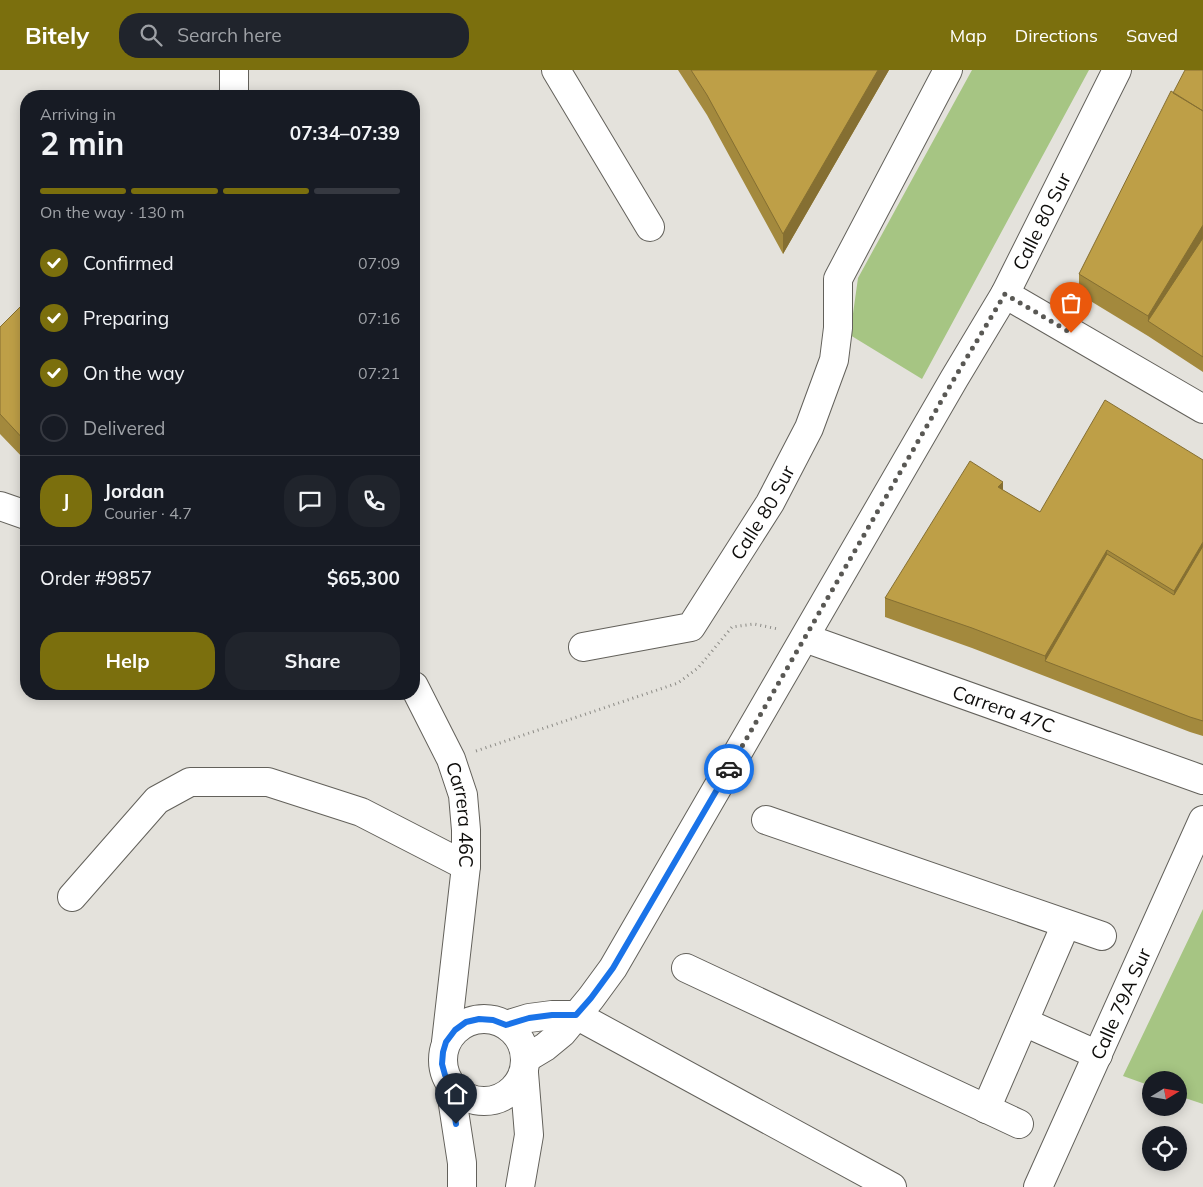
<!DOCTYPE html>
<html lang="en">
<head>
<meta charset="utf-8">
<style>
	body { margin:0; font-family:Mulish,sans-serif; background:#20242c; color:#f1f3f6; height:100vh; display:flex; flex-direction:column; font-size:19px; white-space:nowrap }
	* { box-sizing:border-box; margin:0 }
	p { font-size:16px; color:#9ea1a6 }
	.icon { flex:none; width:28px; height:28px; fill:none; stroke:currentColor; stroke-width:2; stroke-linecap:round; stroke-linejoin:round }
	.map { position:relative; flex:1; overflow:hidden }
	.drawer { position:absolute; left:20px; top:20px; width:400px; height:610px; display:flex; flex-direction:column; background:#171b24; border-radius:20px; box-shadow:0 2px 12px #0003 }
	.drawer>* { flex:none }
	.needle { width:32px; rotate:79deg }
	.controls { position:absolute; left:1142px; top:1001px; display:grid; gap:10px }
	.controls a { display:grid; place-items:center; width:45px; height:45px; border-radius:50%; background:#171b24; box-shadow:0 2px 12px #0003; font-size:25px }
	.pin { position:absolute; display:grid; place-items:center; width:42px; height:42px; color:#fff; margin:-51px -21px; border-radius:50% 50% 50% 0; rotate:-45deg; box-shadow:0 0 5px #0007 }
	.pin .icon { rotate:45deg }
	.courier { position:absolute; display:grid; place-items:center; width:50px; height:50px; margin:-25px; border:4px solid #1a73e8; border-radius:50%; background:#fff; color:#222; box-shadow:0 1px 6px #0007 }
	.headline em { font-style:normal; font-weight:700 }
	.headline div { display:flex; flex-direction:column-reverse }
	.headline { display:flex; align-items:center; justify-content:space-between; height:85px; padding:0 20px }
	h1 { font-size:32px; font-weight:700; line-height:38px }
	.bar { display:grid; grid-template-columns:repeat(4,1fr); gap:8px 5px; align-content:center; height:60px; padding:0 20px }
	.bar i { height:6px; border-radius:4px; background:#363941 }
	.bar .current { background:#7b6f0d }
	.bar p { grid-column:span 4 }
	.line { display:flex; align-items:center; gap:12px; padding:0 20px; border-top:1px solid #363941 }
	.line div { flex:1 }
	.round { display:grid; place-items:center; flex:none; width:52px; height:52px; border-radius:20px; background:#20242c }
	ol { padding:0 20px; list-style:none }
	li { display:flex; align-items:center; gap:15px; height:55px }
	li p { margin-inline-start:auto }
	li .icon { padding:5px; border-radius:50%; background:#7b6f0d; color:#fff; stroke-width:4 }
	li:last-child { color:#9ea1a6 }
	li i { width:28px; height:28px; border:2px solid #363941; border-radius:50% }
	.button { display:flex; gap:10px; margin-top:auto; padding:10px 20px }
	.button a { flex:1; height:58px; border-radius:20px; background:#7b6f0d; color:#fff; font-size:20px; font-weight:700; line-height:58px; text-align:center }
	.button a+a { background:#20242c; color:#f1f3f6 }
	header { display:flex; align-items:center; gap:30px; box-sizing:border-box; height:70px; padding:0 25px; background:#7b6f0d; color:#fff }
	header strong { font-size:24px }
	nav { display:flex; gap:28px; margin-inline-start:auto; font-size:18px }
	.search { width:350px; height:45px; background:#20242c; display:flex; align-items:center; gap:12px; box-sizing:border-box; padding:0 18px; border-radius:20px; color:#9ea1a6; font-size:19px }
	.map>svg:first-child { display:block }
</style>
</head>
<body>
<header>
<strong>Bitely</strong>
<div class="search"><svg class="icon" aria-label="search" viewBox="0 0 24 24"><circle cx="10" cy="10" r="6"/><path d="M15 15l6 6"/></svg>Search here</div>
<nav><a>Map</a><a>Directions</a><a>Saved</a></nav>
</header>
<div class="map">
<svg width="1203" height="1117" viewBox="0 0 1203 1117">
	<rect width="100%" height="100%" fill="#e4e2dc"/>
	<!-- green -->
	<path fill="#a6c583" d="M972 0H1089L922 309 850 265 858 208Z
		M1203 839V1034L1179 1026V1010H1151V1016L1123 1006Z"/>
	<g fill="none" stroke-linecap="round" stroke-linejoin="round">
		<defs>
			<g id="minor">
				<path d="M234 0V26"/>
				<path d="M556 0 650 157"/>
				<path d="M1005 224 1203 339"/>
				<path d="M0 436 26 445"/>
				<path id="s1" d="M805 568 1203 710"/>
				<path id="s2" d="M583 577 691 557 770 433 809 358 834 290 838 258V209L948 0"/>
				<path id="s3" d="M414 616 451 689 463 725 466 760V796L446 972"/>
				<path d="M766 750 1102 866"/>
				<path d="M72 827 157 730 190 712H268L361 742 466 796"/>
				<path d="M686 898 1019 1054"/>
				<circle cx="484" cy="990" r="41"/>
				<path d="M1024 952 1098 985"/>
				<path d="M506 955 529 948 552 945H576L892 1117"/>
				<path id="s4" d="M525 989 545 977 562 963 591 928 613 898 954 309 1005 224 1117 0"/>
				<path d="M450 1015 462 1093V1117"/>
				<path d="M986 1039 1066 854"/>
				<path d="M520 1117 529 1065 524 1003"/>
				<path id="s5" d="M1038 1117 1203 750"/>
			</g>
		</defs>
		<!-- minor casing -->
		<use href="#minor" stroke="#63615b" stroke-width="30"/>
		<!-- path -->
		<path stroke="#8c8b86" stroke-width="3" stroke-dasharray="1 4" stroke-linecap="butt" d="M476 681 678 613 698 598 732 557 754 554 778 559"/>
		<!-- minor -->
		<use href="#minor" stroke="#fff" stroke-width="28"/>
	</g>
	<!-- wall -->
	<path fill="#a3893d" d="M678 0H889L783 184 707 45Z
		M1203 0V302L1148 266 1079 224V204L1173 23Z
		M26 231V391L0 364V257Z
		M1203 390V666L1190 662 972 578 885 547V528L1003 420 1040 442Z"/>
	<!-- shaded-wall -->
	<path fill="#856f32" d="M878 0H889L783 184V164Z
		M1203 155V174L1148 251V266V246Z
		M1003 412V431L998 417Z
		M1203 472V492L1174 540V521Z
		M1107 480V499L1045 591V586Z"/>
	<!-- building -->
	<path fill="#be9f47" stroke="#856f32" d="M691 0H878L783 164 707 25Z
		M1185 0H1203V41L1173 23Z
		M1171 21 1203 41V155L1148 246 1079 204Z
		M1203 168V287L1148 251Z
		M26 231V372L0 344V257Z
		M1105 330 1203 390V472L1174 521 1107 480 1045 586 972 558 885 528 970 391 1003 412 998 417 1040 442Z
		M1203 476V651L1190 647 1045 591 1107 484 1174 525Z"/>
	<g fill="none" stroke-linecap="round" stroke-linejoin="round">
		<!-- done -->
		<path stroke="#595854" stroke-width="5" stroke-dasharray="0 9" d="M729 699 954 309 1005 224 1071 263"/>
		<!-- route -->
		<path stroke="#1a73e8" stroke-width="6" d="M456 1054 450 1014 445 1005 442 994 443 982 446 972 455 960 466 952 479 949 493 950 506 955 529 948 552 945H576L591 928 613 898 729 699"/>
	</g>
	<g text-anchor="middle" stroke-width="4" stroke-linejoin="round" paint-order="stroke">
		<!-- street labels -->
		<g font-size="19" fill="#0e0d0b" stroke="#f2efe9">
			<text dy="7" stroke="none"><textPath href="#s4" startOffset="989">Calle 80 Sur</textPath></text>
			<text dy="7" stroke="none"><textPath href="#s2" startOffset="245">Calle 80 Sur</textPath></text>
			<text dy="7" stroke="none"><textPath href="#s1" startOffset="211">Carrera 47C</textPath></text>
			<text dy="7" stroke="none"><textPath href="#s3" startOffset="139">Carrera 46C</textPath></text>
			<text dy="7" stroke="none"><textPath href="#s5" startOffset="201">Calle 79A Sur</textPath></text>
		</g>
	</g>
</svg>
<div class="controls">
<a><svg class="needle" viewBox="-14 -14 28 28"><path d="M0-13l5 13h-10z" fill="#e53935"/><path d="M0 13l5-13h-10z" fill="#9ea1a6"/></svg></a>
<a><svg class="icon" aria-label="locate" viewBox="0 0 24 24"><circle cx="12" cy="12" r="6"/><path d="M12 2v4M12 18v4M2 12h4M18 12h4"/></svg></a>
</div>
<div class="pin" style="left:1071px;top:263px;background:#ea580c"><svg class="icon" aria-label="bag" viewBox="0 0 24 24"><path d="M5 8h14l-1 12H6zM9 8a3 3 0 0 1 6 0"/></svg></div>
<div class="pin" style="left:456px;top:1054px;background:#1f2937"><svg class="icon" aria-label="home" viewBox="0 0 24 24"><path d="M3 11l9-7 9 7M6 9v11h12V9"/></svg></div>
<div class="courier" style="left:729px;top:699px"><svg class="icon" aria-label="car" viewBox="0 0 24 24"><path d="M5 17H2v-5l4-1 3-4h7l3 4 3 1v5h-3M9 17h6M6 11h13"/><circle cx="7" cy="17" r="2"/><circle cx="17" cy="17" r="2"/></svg></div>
<section class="drawer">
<div class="headline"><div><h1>2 min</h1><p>Arriving in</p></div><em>07:34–07:39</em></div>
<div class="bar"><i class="current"></i><i class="current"></i><i class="current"></i><i></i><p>On the way · 130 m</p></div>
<ol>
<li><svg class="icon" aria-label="check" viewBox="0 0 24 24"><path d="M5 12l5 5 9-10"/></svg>Confirmed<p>07:09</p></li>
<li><svg class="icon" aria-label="check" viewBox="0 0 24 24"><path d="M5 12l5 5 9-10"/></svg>Preparing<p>07:16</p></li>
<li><svg class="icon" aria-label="check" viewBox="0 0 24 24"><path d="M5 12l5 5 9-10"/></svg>On the way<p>07:21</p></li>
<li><i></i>Delivered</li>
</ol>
<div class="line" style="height:90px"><b class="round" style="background:#7b6f0d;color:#fff">J</b><div><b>Jordan</b><p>Courier · 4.7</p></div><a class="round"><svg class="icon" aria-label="chat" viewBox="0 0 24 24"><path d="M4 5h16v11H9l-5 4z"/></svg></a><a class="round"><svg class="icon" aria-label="phone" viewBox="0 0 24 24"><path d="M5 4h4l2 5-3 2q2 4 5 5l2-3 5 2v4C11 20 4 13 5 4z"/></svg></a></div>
<div class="line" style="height:65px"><div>Order #9857</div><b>$65,300</b></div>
<div class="button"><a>Help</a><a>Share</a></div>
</section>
</div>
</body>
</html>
